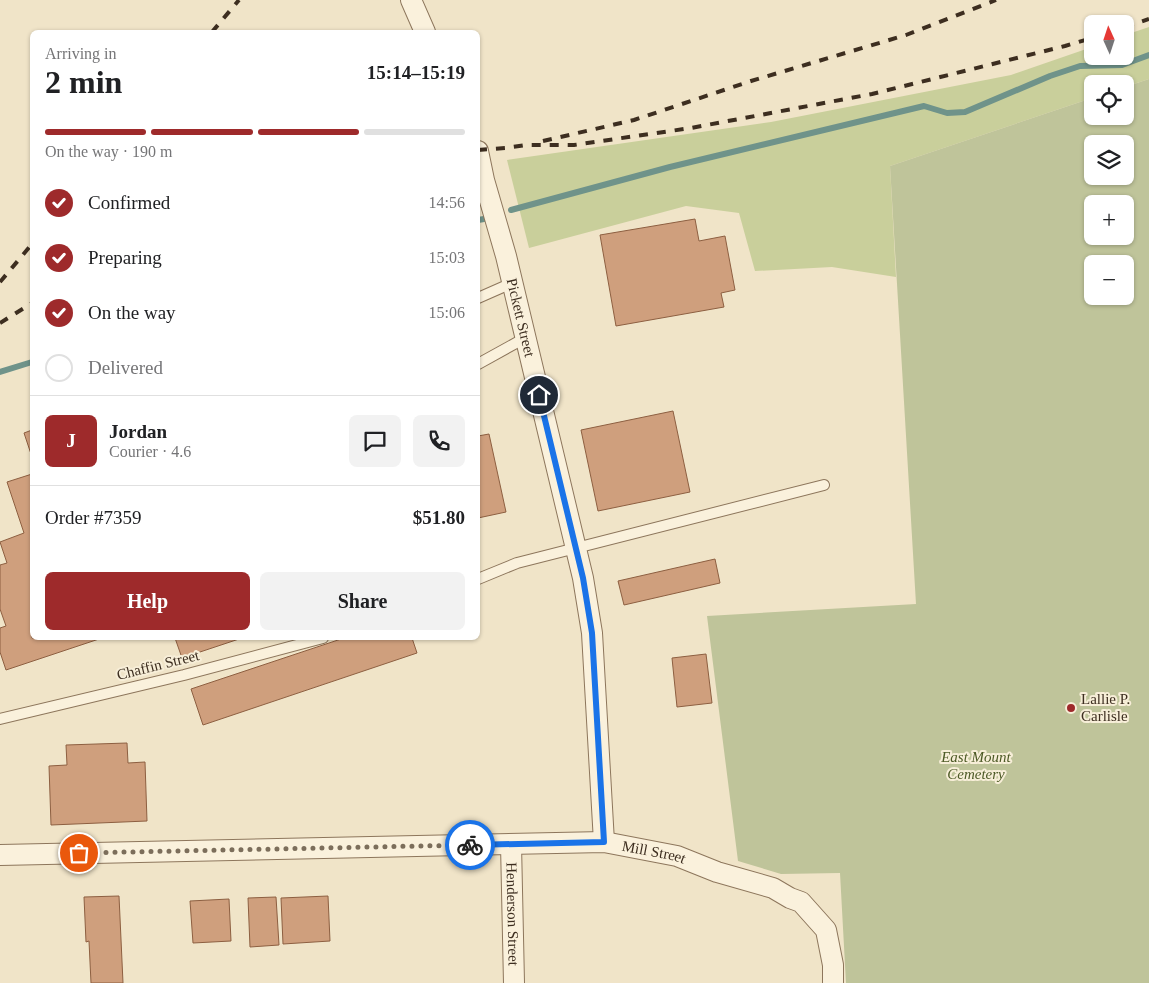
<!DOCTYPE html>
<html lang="en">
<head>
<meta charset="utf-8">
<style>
	body { margin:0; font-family:"Times New Roman",serif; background:#f2f2f2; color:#202124; height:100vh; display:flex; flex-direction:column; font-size:19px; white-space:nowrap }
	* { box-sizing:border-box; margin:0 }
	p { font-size:16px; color:#757577 }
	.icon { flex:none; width:28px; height:28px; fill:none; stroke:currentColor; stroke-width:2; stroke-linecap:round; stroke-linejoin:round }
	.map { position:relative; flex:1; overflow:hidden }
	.panel { position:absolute; left:30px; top:30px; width:450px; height:610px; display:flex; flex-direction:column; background:#fff; border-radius:8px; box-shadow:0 1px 4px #0004 }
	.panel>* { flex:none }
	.needle { width:32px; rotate:357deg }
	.controls { position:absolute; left:1084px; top:15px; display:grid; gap:10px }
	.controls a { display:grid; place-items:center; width:50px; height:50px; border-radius:8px; background:#fff; box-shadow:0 1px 4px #0004; font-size:25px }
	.pin { position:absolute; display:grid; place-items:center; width:42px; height:42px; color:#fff; margin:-21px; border:2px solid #fff; border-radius:50%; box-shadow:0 1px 5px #0007 }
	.courier { position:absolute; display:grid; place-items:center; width:50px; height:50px; margin:-25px; border:4px solid #1a73e8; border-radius:50%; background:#fff; color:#222; box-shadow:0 1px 6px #0007 }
	.summary em { font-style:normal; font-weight:800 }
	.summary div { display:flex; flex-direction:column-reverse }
	.summary { display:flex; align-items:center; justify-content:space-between; height:85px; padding:0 15px }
	h1 { font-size:32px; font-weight:800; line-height:38px }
	.bar { display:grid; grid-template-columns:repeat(4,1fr); gap:8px 5px; align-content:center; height:60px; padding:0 15px }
	.bar i { height:6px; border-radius:4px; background:#e0e0e0 }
	.bar .active { background:#9e2a2b }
	.bar p { grid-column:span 4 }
	.line { display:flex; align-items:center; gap:12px; padding:0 15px; border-top:1px solid #e0e0e0 }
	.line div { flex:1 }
	.round { display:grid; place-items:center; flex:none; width:52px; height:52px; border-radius:8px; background:#f2f2f2 }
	ol { padding:0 15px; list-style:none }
	li { display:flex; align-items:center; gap:15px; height:55px }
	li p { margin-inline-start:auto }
	li .icon { padding:5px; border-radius:50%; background:#9e2a2b; color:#fff; stroke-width:4 }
	li:last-child { color:#757577 }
	li i { width:28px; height:28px; border:2px solid #e0e0e0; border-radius:50% }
	.primary-button { display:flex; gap:10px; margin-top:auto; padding:10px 15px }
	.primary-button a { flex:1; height:58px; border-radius:8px; background:#9e2a2b; color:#fff; font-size:20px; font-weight:800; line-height:58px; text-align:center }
	.primary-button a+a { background:#f2f2f2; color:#202124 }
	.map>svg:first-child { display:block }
</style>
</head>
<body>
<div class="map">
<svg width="1149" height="983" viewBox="0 0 1149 983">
	<rect width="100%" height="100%" fill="#f0e4c8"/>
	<!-- green -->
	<path fill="#c9cf9b" d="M1149 27V79L1125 87V84H1092V98L890 166 896 277 832 267 755 271 739 213 686 206 529 248 507 160 771 122 1011 75 1092 47V56H1125V35Z"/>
	<!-- cemetery -->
	<path fill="#bfc49a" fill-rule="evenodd" d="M1149 79V983H846L840 873 781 874 738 861 707 616 916 604 890 166 1092 98V116H1125V87ZM1092 144H1125V176H1092ZM1092 204H1125V236H1092ZM1092 264H1125V296H1092Z"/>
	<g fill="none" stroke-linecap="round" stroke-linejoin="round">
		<!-- stream -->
		<path stroke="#6f938a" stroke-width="6" d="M511 210 670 167 924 106 947 113 965 112 1050 76 1080 66 1122 65 1149 55
			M478 220 484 219
			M0 372 32 362"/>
	</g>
	<!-- building -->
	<path fill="#cf9f7d" stroke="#8d5f41" d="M695 219 699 241 725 236 735 290 721 293 724 307 616 326 600 235Z
		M673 411 690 492 598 511 581 430Z
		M32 430V457L24 433Z
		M489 434 506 512 478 518V436Z
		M32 474V638H102L6 670 0 652V628L6 626 0 609V565L7 563 0 542 24 533 7 482Z
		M715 559 720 583 624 605 618 581Z
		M175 638H242L182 658Z
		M344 638H412L417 653 203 725 191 689Z
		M706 654 712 703 677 707 672 658Z
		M127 743 128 763 145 762 147 821 51 825 49 766 67 765 66 745Z
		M119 896 123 983H91L89 941 86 942 84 897Z
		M328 896 330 941 283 944 281 898Z
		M276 897 279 945 250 947 248 898Z
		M229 899 231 941 193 943 190 901Z"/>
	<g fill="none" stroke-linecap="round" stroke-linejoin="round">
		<defs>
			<path id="service" d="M478 298 512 283
				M478 364 525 338
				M478 579 517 563 824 485
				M0 719 184 675 323 638"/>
			<g id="minor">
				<path d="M411 0 425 32"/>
				<path id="s1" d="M478 151 484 180 506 256 583 578 592 633 604 842"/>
				<path id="s2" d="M511 844 514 983"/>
				<path id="s3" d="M0 855 604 842 677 856 717 872 773 888 790 898 801 902 826 930 833 965V983"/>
			</g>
		</defs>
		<!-- service casing -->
		<use href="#service" stroke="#8d765c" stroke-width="12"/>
		<!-- minor casing -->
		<use href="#minor" stroke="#8d765c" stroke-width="22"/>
		<!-- service -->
		<use href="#service" stroke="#faf1dc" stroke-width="10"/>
		<!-- minor -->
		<use href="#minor" stroke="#faf1dc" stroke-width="20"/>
		<!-- rail -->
		<path stroke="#3d2e20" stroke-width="4" stroke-dasharray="9 9" stroke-linecap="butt" d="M1125 27 1149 19
			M212 32 239 0
			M543 141 634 120 751 81 906 35 996 0
			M478 150 505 148 526 145H574L691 128 872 94 1065 46 1092 38
			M0 282 32 244
			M0 323 32 303"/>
	</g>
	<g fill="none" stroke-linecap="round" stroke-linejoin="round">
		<!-- done -->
		<path stroke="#7c6e5b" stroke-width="5" stroke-dasharray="0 9" d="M79 853 470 845"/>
		<!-- route -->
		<path stroke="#1a73e8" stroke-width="6" d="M470 845 604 842 592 633 583 578 539 395"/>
	</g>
	<!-- markers -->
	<circle fill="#9e2a2b" stroke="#f7eed8" stroke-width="2" cx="1071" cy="708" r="5"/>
	<g text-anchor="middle" stroke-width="4" stroke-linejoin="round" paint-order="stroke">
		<!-- street labels -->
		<g font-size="15" fill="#3d2e20" stroke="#f7eed8">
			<text dy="5" stroke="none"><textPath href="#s1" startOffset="172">Pickett Street</textPath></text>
			<text transform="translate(158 665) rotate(-14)" y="5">Chaffin Street</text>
			<text dy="5" stroke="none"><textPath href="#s3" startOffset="655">Mill Street</textPath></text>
			<text dy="5" stroke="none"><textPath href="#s2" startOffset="70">Henderson Street</textPath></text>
		</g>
		<!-- poi labels -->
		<g font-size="15" fill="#3d2e20" stroke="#f7eed8" text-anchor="start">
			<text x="1081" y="704">Lallie P.<tspan x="1081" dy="17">Carlisle</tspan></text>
		</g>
		<!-- park labels -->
		<g font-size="15" font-style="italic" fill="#4d5a26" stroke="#f7eed8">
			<text x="976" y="762">East Mount<tspan x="976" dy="17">Cemetery</tspan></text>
		</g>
	</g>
</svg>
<div class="controls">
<a><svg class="needle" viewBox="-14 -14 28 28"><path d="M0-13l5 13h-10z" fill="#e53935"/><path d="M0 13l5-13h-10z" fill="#757577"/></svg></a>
<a><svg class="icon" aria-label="locate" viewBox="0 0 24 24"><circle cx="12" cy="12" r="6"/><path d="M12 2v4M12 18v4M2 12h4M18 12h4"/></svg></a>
<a><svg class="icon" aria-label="layers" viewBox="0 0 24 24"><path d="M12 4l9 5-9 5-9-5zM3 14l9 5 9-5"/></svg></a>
<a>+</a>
<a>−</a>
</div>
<div class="pin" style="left:79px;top:853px;background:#ea580c"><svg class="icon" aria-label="bag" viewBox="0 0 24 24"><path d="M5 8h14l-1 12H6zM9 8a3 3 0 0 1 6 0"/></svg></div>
<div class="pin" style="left:539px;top:395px;background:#1f2937"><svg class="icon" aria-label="home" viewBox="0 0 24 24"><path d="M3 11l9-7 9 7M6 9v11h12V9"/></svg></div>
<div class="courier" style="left:470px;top:845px"><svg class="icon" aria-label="bike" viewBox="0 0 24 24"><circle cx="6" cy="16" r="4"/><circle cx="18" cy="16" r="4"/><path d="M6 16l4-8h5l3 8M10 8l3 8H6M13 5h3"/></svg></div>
<section class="panel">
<div class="summary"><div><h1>2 min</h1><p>Arriving in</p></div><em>15:14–15:19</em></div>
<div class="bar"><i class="active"></i><i class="active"></i><i class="active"></i><i></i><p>On the way · 190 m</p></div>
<ol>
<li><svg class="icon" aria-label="check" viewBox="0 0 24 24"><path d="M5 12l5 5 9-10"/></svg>Confirmed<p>14:56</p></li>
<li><svg class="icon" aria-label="check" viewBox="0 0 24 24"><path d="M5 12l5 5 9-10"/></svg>Preparing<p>15:03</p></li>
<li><svg class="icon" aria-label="check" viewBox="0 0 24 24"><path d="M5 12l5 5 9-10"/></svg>On the way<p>15:06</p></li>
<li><i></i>Delivered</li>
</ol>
<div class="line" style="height:90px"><b class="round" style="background:#9e2a2b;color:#fff">J</b><div><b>Jordan</b><p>Courier · 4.6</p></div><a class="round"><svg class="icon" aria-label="chat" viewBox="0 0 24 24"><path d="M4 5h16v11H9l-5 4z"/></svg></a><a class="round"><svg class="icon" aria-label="phone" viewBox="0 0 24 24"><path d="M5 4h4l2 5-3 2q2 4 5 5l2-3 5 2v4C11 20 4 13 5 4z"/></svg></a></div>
<div class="line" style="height:65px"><div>Order #7359</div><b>$51.80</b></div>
<div class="primary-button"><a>Help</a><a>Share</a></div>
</section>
</div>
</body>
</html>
